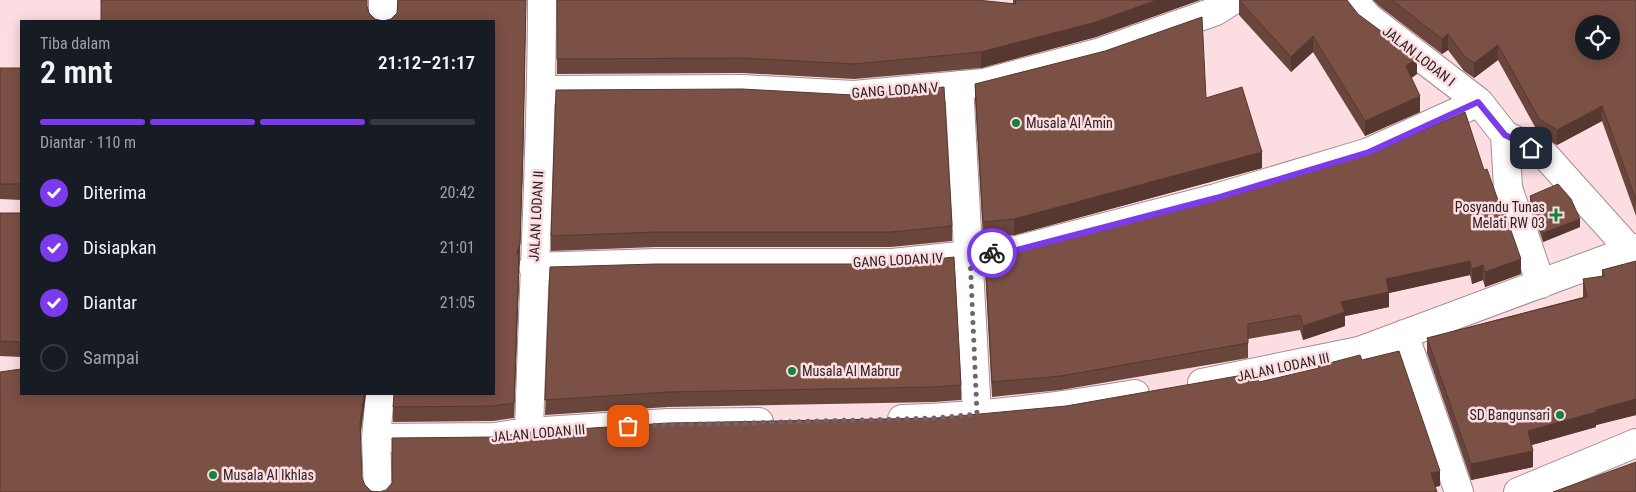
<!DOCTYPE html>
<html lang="id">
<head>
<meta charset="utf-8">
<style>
	body { margin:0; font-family:"Roboto Condensed",sans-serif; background:#20242c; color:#f1f3f6; height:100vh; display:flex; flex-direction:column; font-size:19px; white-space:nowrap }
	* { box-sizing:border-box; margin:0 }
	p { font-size:16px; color:#9ea1a6 }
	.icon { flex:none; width:28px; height:28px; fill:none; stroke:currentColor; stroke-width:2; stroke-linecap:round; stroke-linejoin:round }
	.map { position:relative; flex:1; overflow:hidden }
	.details { position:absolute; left:20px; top:20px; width:475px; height:375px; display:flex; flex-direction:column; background:#171b24; border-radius:0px; box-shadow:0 2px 12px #0003 }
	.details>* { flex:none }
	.controls { position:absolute; left:1575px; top:15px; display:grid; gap:10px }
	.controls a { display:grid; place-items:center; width:45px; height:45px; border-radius:50%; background:#171b24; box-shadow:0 2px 12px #0003; font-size:25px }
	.pin { position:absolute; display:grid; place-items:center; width:42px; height:42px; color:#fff; margin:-21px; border-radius:10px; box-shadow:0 2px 8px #0006 }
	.courier { position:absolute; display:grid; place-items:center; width:50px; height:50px; margin:-25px; border:4px solid #7c3aed; border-radius:50%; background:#fff; color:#222; box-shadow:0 1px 6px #0007 }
	.overview em { font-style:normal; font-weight:600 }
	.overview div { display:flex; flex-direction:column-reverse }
	.overview { display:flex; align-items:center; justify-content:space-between; height:85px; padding:0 20px }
	h1 { font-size:32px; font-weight:600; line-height:38px }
	.bar { display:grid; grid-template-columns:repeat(4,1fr); gap:8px 5px; align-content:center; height:60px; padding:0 20px }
	.bar i { height:6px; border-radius:4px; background:#363941 }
	.bar .active { background:#7c3aed }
	.bar p { grid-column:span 4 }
	ol { padding:0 20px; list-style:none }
	li { display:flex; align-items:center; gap:15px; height:55px }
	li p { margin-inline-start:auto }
	li .icon { padding:5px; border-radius:50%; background:#7c3aed; color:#fff; stroke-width:4 }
	li:last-child { color:#9ea1a6 }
	li i { width:28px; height:28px; border:2px solid #363941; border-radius:50% }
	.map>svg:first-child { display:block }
</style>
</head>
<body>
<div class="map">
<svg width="1636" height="492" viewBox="0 0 1636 492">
	<rect width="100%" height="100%" fill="#fbdde2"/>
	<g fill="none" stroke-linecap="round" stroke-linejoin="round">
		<defs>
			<path id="minor" d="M1353 0 1368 17 1479 102 1505 135 1544 154 1630 250
				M383 21V0
				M959 85 977 414
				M542 90 742 89 854 95 984 83 1101 52 1216 11 1233 0
				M1505 135 1508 188 1541 284
				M533 267 656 263H892L1017 250 1216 198 1369 152 1479 102
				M1404 334 1459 492
				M1202 383 1359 351 1636 248
				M902 419C980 417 1058 407 1135 394
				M529 432C533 288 542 144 542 0
				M376 438 494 437 529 432 668 423 759 422
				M378 492 376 438 380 394
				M1518 492 1636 443"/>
		</defs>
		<!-- minor casing -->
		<use href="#minor" stroke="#a78c91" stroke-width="30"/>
		<!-- minor -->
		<use href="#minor" stroke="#fff" stroke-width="28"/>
	</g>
	<!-- wall -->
	<path fill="#6a453b" d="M526 0 523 161 514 418 493 421 393 422V407L494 21H101L367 6 369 13 375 19 383 21Z
		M557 0 1013 3V0H1200L1096 37 981 68 854 79 742 73 557 74Z
		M1239 0 1358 14 1417 74 1411 78 1420 112 1365 136 1313 52 1291 72 1239 15Z
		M1373 0H1636V216L1602 121 1557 145 1539 134 1498 60 1474 78 1464 71 1448 50 1442 54 1379 6Z
		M0 68H21V200L0 199Z
		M975 84 1206 98 1262 168 1014 235 983 238 975 99Z
		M853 95 952 226V241L891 247H656L551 251V236Z
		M1484 170 1521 274 1485 287 1483 280 1472 284 1470 275 1389 293V307L1345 316V326L1303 340 1300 330 1248 339V358L1061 390 992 397 985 269V254L1021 251Z
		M1530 196 1580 227 1543 242 1530 204Z
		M0 213H21V357L0 356Z
		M1636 261V415L1596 425V427L1532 445 1533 467 1471 480 1427 353V338L1583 297V279L1602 276V270Z
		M550 267 961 385V400L934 402 668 407 545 415Z"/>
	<!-- shaded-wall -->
	<path fill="#563830" d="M526 0 523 161 514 418 517 252Z
		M1157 0H1200L1096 37 981 68V52Z
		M1448 34V50L1442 54V39Z
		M1313 36V52L1291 72V57Z
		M1498 45V60L1474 78V63Z
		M1417 58V74L1406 82V66Z
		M1420 96V112L1365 136V121Z
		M1602 106V121L1557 145V130Z
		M1262 152V168L1014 235V219Z
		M1580 219V227L1543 242V233Z
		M1521 259V274L1485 287V272Z
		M1470 261V275L1389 293V307L1345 316V326L1303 340V326L1341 302 1386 279Z
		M1483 265V280L1472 284V269Z
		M364 394H366L360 439V423Z
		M1636 399V415L1596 425V427L1528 446V431L1596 410Z
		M1533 451V467L1471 480V464Z
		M1440 471V486L1431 488V473Z"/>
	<!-- building -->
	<path fill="#7b5045" stroke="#563830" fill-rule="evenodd" d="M101 0H367V6L369 13 375 19 383 21 391 19 397 13 398 0H526L523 146 520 244 517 252 519 258 514 403 493 406 393 407 394 394H494V21H101Z
		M557 0H977L1016 4 1015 0H1157L1096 22 981 52 854 64 742 58 557 59Z
		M1239 0H1347L1358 14 1417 58 1406 66 1420 96 1365 121 1313 36 1291 57Z
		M1392 0H1636V200L1602 106 1557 130 1539 119 1498 45 1474 63 1464 56 1448 34 1442 39ZM1584 24H1611V51H1584Z
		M1202 17 1206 98 1242 87 1262 152 1014 219 983 222 975 84 1105 51Z
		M0 68H21V184H0Z
		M944 87 952 226 891 232H656L551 236 556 90 742 89 853 95Z
		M1465 112 1484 170 1487 169 1499 203 1501 202 1521 259 1485 272 1483 265 1472 269 1470 261 1386 279 1389 292 1341 302 1345 312 1303 326 1300 315 1248 324V343L1061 376 992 382 985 254 1021 251 1220 198 1374 152Z
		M1558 184 1571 199 1580 219 1543 233 1530 196Z
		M0 213H21V342L0 341Z
		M954 257 961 385 934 387 668 392 545 400 550 267 656 264H892Z
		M1636 261V399L1596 410V412L1528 431 1533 451 1471 464 1427 338 1587 297 1583 279 1604 276 1602 270Z
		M1399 351 1440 471 1431 473 1437 492H379L386 490 392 483V438L494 437 531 432 669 423 936 418 1066 406 1249 374V382L1258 380 1259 382 1319 368 1318 366 1360 355 1362 360Z
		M21 369V394H364L360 423 362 478 365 485 371 491 379 492H0V372Z
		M1636 462V492H1553Z"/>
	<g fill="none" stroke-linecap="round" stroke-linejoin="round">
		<!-- done -->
		<path stroke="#746366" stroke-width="5" stroke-dasharray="0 9" d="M628 426 935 418 977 414 970 255 992 253"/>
		<!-- route -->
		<path stroke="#7c3aed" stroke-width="6" d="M992 253 1017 250 1216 198 1369 152 1478 102 1505 135 1531 148"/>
	</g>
	<!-- markers -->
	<g fill="#0f853e" stroke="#fbdde2" stroke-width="2">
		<circle cx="1016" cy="123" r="5"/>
		<path d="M1553.5 207.5h5v5h5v5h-5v5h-5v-5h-5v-5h5z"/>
		<circle cx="792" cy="371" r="5"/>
		<circle cx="1560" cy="415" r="5"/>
		<circle cx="213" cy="475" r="5"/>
	</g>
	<g text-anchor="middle" stroke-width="5" stroke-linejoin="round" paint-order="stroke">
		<!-- street labels -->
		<g font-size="14" fill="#2c2123" stroke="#fbdde2">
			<text transform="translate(1419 56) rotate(38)" y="5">JALAN LODAN I</text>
			<text transform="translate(895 90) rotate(-4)" y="5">GANG LODAN V</text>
			<text transform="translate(536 216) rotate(-87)" y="5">JALAN LODAN II</text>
			<text transform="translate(898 260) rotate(-3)" y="5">GANG LODAN IV</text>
			<text transform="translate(1283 367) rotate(-12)" y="5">JALAN LODAN III</text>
			<text transform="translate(538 433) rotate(-5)" y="5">JALAN LODAN III</text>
		</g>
		<!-- poi labels -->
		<g font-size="14" fill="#2c2123" stroke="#fbdde2" text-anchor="start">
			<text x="1026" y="128">Musala Al Amin</text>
			<text x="1545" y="212" text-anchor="end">Posyandu Tunas<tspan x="1545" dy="16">Melati RW 03</tspan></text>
			<text x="802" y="376">Musala Al Mabrur</text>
			<text x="1550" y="420" text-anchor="end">SD Bangunsari</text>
			<text x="223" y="480">Musala Al Ikhlas</text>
		</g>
	</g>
</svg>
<div class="controls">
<a><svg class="icon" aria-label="locate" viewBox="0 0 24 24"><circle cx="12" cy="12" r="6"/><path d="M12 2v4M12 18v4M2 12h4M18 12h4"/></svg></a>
</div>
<div class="pin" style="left:628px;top:426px;background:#ea580c"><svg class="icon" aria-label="bag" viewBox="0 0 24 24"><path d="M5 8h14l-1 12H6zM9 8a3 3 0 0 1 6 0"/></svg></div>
<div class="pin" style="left:1531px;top:148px;background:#1f2937"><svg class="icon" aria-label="home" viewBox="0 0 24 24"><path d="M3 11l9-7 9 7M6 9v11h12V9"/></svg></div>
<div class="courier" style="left:992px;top:253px"><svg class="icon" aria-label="bike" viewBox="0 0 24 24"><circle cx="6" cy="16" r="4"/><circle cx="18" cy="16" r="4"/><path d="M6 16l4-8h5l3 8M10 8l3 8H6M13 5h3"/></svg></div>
<section class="details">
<div class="overview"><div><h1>2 mnt</h1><p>Tiba dalam</p></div><em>21:12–21:17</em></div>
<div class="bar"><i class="active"></i><i class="active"></i><i class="active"></i><i></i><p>Diantar · 110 m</p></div>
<ol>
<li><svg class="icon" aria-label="check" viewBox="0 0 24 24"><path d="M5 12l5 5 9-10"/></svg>Diterima<p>20:42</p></li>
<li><svg class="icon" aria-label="check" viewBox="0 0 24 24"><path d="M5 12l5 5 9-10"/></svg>Disiapkan<p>21:01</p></li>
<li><svg class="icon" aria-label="check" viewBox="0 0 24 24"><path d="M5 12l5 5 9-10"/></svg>Diantar<p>21:05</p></li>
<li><i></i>Sampai</li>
</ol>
</section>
</div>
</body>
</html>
